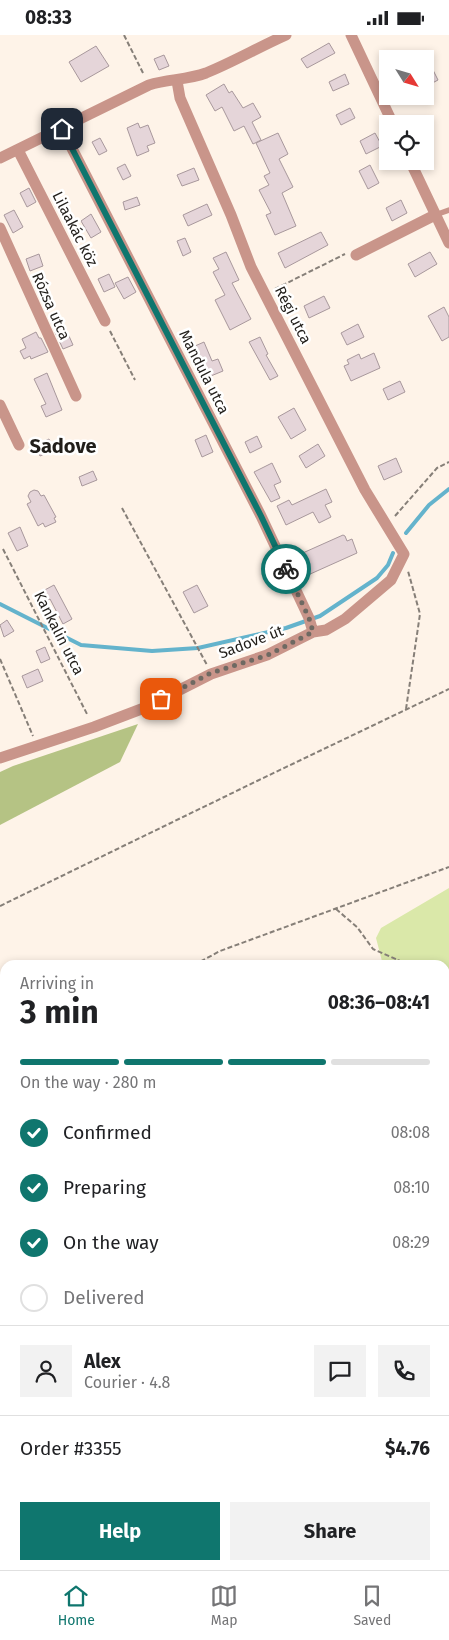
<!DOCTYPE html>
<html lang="en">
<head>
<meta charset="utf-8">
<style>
	body { margin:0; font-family:"Fira Sans",sans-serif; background:#f2f2f2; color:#202124; height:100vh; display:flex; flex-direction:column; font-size:19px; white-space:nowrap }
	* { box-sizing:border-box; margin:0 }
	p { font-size:16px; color:#757577 }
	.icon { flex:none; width:28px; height:28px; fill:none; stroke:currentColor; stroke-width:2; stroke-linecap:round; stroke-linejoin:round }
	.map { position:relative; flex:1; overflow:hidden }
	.panel { position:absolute; left:0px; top:925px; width:450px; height:610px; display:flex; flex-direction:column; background:#fff; border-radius:15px 15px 0 0; box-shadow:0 2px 8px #0003 }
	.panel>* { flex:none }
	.needle { width:32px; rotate:127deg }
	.fabs { position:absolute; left:379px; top:15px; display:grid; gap:10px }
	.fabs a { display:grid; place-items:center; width:55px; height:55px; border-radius:0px; background:#fff; box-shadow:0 2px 8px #0003; font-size:25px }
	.pin { position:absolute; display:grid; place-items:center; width:42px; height:42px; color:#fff; margin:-21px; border-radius:10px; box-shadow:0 2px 8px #0006 }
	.courier { position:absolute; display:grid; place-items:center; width:50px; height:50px; margin:-25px; border:4px solid #0f766e; border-radius:50%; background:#fff; color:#222; box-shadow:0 1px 6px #0007 }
	.headline em { font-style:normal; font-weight:700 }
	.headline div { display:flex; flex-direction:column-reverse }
	.headline { display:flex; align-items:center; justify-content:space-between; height:85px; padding:0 20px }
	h1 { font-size:32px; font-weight:700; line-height:38px }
	.bar { display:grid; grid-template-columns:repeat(4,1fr); gap:8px 5px; align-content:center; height:60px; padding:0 20px }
	.bar i { height:6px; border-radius:4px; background:#e0e0e0 }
	.bar .selected { background:#0f766e }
	.bar p { grid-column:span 4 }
	.line { display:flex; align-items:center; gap:12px; padding:0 20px; border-top:1px solid #e0e0e0 }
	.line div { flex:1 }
	.round { display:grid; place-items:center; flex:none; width:52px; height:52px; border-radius:0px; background:#f2f2f2 }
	ol { padding:0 20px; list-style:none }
	li { display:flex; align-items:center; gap:15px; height:55px }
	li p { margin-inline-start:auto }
	li .icon { padding:5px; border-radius:50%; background:#0f766e; color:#fff; stroke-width:4 }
	li:last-child { color:#757577 }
	li i { width:28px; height:28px; border:2px solid #e0e0e0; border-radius:50% }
	.button { display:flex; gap:10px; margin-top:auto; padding:10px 20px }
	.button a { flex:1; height:58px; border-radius:0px; background:#0f766e; color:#fff; font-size:20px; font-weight:700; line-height:58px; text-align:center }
	.button a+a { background:#f2f2f2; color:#202124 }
	.status { display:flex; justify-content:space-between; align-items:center; height:35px; padding:0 25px; background:#fff; direction:ltr }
	.status svg { height:14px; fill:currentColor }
	.tab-bar { display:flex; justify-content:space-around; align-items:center; height:70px; border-top:1px solid #e0e0e0; background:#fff; font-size:14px; color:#757577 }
	.tab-bar a { display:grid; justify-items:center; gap:2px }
	.tab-bar .selected { color:#0f766e }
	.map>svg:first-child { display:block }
</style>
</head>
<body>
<div class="status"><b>08:33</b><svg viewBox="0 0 49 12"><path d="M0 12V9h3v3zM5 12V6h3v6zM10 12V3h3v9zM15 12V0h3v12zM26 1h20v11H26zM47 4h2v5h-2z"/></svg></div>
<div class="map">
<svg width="449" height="1535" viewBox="0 0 449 1535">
	<rect width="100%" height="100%" fill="#fef3e8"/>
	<!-- green -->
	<path fill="#dae8a9" d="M449 853V1535H0V1242L5 1238V1530H445V930H383L376 903 381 893Z"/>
	<!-- forest -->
	<path fill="#b5c384" d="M138 689 120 727 0 790V737L13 731Z"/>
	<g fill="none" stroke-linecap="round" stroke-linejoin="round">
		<!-- stream -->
		<path stroke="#64b3cc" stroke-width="4" d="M406 498 429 470 449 454
			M0 569 81 610 152 616 198 613 286 593 320 581 377 543 388 530 393 518
			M445 1028H449
			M0 1276 5 1272"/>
	</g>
	<!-- building -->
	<path fill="#e5d5d9" stroke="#a8989c" d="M329 8 335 18 307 33 301 24Z
		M96 11 109 31 81 47 69 27Z
		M425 19 438 45 425 52Z
		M164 20 169 31 159 35 154 24Z
		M345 39 349 49 333 56 329 47Z
		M224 49 229 58 232 56 243 73 253 68 261 82 252 87 261 105 253 109 244 91 234 96 222 72 215 76 206 60Z
		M350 73 355 83 341 90 336 80Z
		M138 88 140 93 148 90 155 108 147 111 149 116 137 121 127 93Z
		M278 98 288 119 279 124 293 152 282 158 296 191 275 200 266 180 271 178 259 155 269 150 264 141 270 138 256 108Z
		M375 98 382 111 366 119 360 106Z
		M100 103 107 116 99 120 92 107Z
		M125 129 131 141 123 145 117 133Z
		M370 130 379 148 368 154 359 136Z
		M194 133 199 145 182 151 177 140Z
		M29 153 36 167 27 172 20 158Z
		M137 162 140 170 125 175 123 167Z
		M401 165 407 178 392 186 386 173Z
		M207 169 212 180 188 191 183 180Z
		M14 175 23 192 13 198 4 180Z
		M91 179 101 197 91 203 81 186Z
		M321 197 328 210 285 233 278 218Z
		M185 203 191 217 183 221 177 206Z
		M226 217 239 245 232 248 251 284 230 295 215 265 225 260 213 237 219 234 213 223Z
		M430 217 437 229 415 242 408 229Z
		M39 219 43 231 30 236 26 224Z
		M109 239 115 252 104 257 98 244Z
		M128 242 136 257 124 264 115 248Z
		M324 261 330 273 309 283 304 271Z
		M444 272 449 282V302L442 306 428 281Z
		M358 289 364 302 347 310 341 298Z
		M65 292 73 310 63 314 55 297Z
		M36 297 39 303H41L48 317 31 324 30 321 24 324 20 316 26 313 22 304Z
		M260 302 268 319 266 320 278 341 270 345 249 307Z
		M204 307 212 326 218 324 223 336 206 343 195 311Z
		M374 318 380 333 351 346 344 331 349 329 347 325 359 319 361 324Z
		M47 338 62 375 46 382 41 371 46 369 34 344Z
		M400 346 405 357 388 365 383 354Z
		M294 373 306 395 291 404 278 382Z
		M206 400 213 417 202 422 195 405Z
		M257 401 262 412 250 418 245 407Z
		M49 404 54 415 40 421 35 410Z
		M318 409 325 421 306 433 299 421Z
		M396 423 402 437 384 445 378 431Z
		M272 428 281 447 274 450 280 463 271 467 254 437Z
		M93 436 97 445 82 451 79 442Z
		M326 454 332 467 325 470 331 482 319 488 313 477 286 490 277 471 289 465 292 470Z
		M34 455 38 456 41 461 44 460 56 482 54 483 56 487 45 492 43 488 38 491 27 469 31 467 28 461 30 457Z
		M20 492 28 511 17 516 8 498Z
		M343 500 345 501 347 506 352 504 357 518 308 540 306 536 304 537 296 521Z
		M54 550 72 584 63 589 50 564 46 566 41 557Z
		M197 550 208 571 194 578 183 557Z
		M7 585 14 596 4 602 0 590Z
		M45 612 50 624 41 628 36 616Z
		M38 634 43 646 27 653 22 641Z"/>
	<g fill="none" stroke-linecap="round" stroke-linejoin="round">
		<!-- path -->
		<path stroke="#867f78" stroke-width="2" stroke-dasharray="5 2.5" stroke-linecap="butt" d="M124 0 144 40
			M275 254 345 219
			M110 296 135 345
			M122 473 207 630
			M395 481 437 433 449 427
			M3 514 88 681
			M0 624 33 701
			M406 674 420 579 408 536
			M0 871 257 746 449 654
			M336 874 357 892 373 914 409 930
			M194 930 220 916 449 832
			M390 930 399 925
			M445 973 449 977
			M0 1032 5 1030
			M445 1104 449 1100
			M445 1129 449 1130
			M0 1312 5 1307
			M0 1380 5 1382
			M344 1530 359 1535"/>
		<!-- lane -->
		<path stroke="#c9958a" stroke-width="5.5" d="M435 180 449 175"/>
		<!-- street -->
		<path stroke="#c9958a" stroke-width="11" d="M351 0 393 89
			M62 94 261 481 309 583 313 597
			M18 115 105 286
			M0 123 149 50C168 44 187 45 206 38 233 27 259 12 286 0
			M410 126 449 208
			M0 193 76 361
			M356 220 435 180
			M0 370 19 410
			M0 723 94 692 144 673 211 639 267 620 313 597 326 595 345 584 391 545 404 519 365 455 251 232 231 180 180 63 177 46"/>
	</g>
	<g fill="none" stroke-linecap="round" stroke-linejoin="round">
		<!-- done -->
		<path stroke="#6e6962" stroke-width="5" stroke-dasharray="0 9" d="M161 664 211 638 268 620 313 597 309 583 286 534"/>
		<!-- route -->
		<path stroke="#0f766e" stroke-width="6" d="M62 94 261 481 286 534"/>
	</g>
	<g text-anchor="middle" stroke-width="5" stroke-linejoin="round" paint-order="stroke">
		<!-- street labels -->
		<g font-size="15" fill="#211e1a" stroke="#fff">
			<text transform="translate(75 194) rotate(63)" y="5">Lilaakác köz</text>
			<text transform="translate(51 271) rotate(66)" y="5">Rózsa utca</text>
			<text transform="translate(293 280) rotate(63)" y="5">Régi utca</text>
			<text transform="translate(204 337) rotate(63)" y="5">Mandula utca</text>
			<text transform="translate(59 598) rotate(63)" y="5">Kankalin utca</text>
			<text transform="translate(251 607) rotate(-21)" y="5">Sadove út</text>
		</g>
		<!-- district labels -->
		<g font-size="20" font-weight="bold" fill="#211e1a" stroke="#fff">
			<text x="63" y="418">Sadove</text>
		</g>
	</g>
</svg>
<div class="fabs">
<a><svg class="needle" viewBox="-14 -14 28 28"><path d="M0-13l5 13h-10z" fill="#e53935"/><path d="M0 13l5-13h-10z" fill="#757577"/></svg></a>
<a><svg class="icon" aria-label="locate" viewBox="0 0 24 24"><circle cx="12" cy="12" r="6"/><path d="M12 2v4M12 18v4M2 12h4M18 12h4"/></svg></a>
</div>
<div class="pin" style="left:161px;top:664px;background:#ea580c"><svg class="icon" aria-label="bag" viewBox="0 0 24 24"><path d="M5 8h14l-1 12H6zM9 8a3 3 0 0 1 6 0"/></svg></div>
<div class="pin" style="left:62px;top:94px;background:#1f2937"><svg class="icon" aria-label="home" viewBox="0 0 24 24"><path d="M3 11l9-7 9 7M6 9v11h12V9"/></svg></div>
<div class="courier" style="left:286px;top:534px"><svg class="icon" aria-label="bike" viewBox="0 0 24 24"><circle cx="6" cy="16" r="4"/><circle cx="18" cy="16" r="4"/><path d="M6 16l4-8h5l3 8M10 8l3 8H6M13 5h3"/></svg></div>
<section class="panel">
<div class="headline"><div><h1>3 min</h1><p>Arriving in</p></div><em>08:36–08:41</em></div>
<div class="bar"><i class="selected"></i><i class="selected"></i><i class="selected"></i><i></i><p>On the way · 280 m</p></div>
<ol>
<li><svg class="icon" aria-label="check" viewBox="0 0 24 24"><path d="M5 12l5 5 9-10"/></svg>Confirmed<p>08:08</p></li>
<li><svg class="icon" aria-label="check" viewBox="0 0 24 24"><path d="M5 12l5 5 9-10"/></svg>Preparing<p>08:10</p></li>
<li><svg class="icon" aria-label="check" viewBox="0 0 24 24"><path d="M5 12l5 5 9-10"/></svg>On the way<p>08:29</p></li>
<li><i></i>Delivered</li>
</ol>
<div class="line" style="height:90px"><a class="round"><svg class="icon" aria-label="person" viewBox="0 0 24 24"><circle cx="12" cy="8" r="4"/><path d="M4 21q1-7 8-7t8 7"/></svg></a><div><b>Alex</b><p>Courier · 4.8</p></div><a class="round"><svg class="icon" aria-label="chat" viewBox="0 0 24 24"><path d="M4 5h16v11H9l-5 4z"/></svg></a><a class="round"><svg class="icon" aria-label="phone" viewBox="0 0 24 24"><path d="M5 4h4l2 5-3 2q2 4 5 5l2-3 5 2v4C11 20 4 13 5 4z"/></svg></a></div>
<div class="line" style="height:65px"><div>Order #3355</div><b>$4.76</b></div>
<div class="button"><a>Help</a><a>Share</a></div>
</section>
</div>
<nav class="tab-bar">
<a class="selected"><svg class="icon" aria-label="home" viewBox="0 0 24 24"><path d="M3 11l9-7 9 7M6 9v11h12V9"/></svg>Home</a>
<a><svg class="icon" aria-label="map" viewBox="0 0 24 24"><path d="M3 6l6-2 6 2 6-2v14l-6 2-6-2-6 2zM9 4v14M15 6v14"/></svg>Map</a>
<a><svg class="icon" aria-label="saved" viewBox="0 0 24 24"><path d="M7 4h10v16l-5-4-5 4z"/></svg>Saved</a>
</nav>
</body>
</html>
